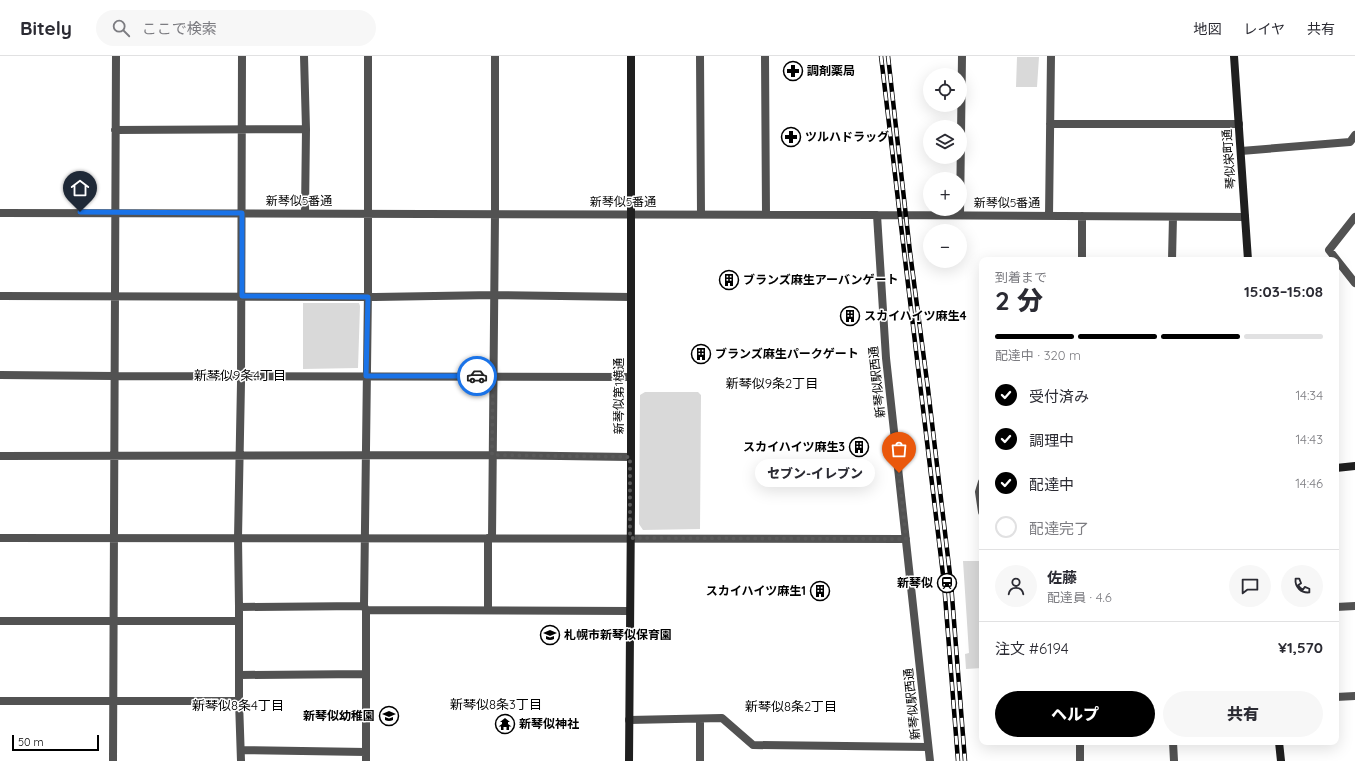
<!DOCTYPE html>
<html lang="ja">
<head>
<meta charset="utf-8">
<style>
	body { margin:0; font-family:Quicksand,"Noto Sans JP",sans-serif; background:#f7f7f7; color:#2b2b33; height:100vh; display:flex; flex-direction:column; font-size:15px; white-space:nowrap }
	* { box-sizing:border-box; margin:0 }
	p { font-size:13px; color:#7c7c81 }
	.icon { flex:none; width:22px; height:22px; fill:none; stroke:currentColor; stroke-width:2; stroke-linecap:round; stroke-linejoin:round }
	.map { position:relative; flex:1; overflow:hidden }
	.drawer { position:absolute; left:979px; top:201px; width:360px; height:488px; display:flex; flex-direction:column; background:#fff; border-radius:8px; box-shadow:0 4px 16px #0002 }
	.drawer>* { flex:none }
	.fabs { position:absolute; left:923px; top:12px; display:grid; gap:8px }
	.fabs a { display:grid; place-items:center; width:44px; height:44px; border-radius:50%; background:#fff; box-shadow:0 4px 16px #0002; font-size:20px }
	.scale { position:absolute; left:12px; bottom:10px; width:87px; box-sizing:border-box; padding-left:4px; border:2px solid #000; border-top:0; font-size:11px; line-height:14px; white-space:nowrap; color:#000; -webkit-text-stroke:3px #fff; paint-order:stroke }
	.pin { position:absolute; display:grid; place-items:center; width:34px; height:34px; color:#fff; margin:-41px -17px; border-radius:50% 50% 50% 0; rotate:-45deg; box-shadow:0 0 4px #0007 }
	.pin .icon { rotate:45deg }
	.courier { position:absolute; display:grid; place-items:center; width:40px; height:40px; margin:-20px; border:3px solid #1a73e8; border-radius:50%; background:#fff; color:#222; box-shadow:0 1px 5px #0007 }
	.bubble { position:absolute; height:28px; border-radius:14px; background:#fff; box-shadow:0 4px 16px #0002; font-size:13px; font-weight:800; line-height:28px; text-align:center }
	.head em { font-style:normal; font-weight:800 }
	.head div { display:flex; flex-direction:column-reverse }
	.head { display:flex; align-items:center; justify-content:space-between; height:68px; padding:0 16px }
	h1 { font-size:26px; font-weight:800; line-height:30px }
	.bar { display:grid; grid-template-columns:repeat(4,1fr); gap:6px 4px; align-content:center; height:48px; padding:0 16px }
	.bar i { height:5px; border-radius:3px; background:#e1e1e2 }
	.bar .active { background:#000 }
	.bar p { grid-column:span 4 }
	.line { display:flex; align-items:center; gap:10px; padding:0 16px; border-top:1px solid #e1e1e2 }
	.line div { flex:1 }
	.round { display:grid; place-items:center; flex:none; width:42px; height:42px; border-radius:21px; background:#f7f7f7 }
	ol { padding:0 16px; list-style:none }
	li { display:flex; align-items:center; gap:12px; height:44px }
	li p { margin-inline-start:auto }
	li .icon { padding:4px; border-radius:50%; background:#000; color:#fff; stroke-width:4 }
	li:last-child { color:#7c7c81 }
	li i { width:22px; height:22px; border:2px solid #e1e1e2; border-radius:50% }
	.action { display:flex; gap:8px; margin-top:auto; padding:8px 16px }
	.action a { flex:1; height:46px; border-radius:24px; background:#000; color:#fff; font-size:16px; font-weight:800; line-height:46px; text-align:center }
	.action a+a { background:#f7f7f7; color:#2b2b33 }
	header { display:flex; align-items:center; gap:24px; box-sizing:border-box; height:56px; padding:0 20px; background:#fff; border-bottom:1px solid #e1e1e2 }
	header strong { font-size:19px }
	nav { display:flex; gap:22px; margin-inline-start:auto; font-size:14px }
	.search { width:280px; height:36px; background:#f7f7f7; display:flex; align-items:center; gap:10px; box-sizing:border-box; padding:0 14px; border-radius:22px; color:#7c7c81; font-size:15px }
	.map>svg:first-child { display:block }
</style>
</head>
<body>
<header>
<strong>Bitely</strong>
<div class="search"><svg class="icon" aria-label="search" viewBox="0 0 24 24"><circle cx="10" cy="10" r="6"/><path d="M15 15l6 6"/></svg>ここで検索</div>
<nav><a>地図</a><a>レイヤ</a><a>共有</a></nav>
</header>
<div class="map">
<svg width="1355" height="705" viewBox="0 0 1355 705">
	<rect width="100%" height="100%" fill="#fff"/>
	<!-- green -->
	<path fill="#d9d9d9" d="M1017 1H1039L1037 31H1016Z
		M303 247H359L360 250 358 312 303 313Z
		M645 336H698L701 339 700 473 643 474 639 468 640 339Z
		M963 505H982V612L966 613 965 598 969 597Z"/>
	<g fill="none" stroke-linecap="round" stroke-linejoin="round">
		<!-- street -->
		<path stroke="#525252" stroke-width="8" d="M304 0 306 73 305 157
			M700 0 701 158
			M765 0 766 158
			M1050 68H1239
			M115 74 306 73
			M1241 95 1350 86 1355 79
			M0 157 877 159 1245 161
			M877 159 886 302 930 705
			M960 159 962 0
			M1049 160 1051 0
			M1355 161 1329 194 1355 227
			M1082 204V160
			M1172 204 1173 161
			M0 240 375 241 494 239 631 241
			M0 319 114 320 631 321
			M0 400 492 399 630 401
			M982 426 979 436 982 456
			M0 482 906 483
			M488 482V554
			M492 482 495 158V0
			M239 551 364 550
			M1336 551 1355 550
			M366 554 630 555
			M0 565H238
			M240 619 366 618
			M1336 641 1355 640
			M0 645H239
			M700 663V705
			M629 664 722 662 753 689 928 691
			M1080 686V705
			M1173 686 1174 705
			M241 694 366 696
			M113 705 116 0
			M241 705 239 645V551L238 482 241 327 242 0
			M366 705V554L364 550 368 234V0"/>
		<!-- secondary -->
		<path stroke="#1f1f1f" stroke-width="8" d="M1234 0 1248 204
			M1336 412 1355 410
			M1279 686 1281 705
			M629 705 631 450V0"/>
		<defs>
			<path id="rail" d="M881 0 904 195 944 527 958 705
				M888 0 910 196 928 333 951 527 965 705"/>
		</defs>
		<!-- rail casing -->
		<use href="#rail" stroke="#000" stroke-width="4.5"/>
		<!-- rail -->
		<use href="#rail" stroke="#fff" stroke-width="3" stroke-dasharray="9" stroke-linecap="butt"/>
	</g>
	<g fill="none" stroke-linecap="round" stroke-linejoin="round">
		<!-- done -->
		<path stroke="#595959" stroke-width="4" stroke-dasharray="0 7.2" d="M477 320H493L492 399 630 401V482L906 483 899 417"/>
		<!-- route -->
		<path stroke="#1a73e8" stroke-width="5" d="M80 156 242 157V240L368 241 366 320H477"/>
	</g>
	<!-- icons -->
	<defs>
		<symbol id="pharmacy-ring" viewBox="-11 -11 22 22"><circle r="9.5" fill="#fff" stroke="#000" stroke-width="1.5"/><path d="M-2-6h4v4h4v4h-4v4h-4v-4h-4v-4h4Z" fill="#000"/></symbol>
		<symbol id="building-ring" viewBox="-11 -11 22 22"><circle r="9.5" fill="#fff" stroke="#000" stroke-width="1.5"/><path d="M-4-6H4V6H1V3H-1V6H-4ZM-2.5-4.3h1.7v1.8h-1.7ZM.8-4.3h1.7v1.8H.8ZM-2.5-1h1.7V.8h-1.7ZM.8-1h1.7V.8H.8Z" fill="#000"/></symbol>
		<symbol id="station-ring" viewBox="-11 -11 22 22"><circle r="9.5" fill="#fff" stroke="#000" stroke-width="1.5"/><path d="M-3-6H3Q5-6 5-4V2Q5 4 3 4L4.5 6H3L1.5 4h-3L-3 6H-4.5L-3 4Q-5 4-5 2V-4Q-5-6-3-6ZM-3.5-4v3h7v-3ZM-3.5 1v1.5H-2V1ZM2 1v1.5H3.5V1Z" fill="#000"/></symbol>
		<symbol id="school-ring" viewBox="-11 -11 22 22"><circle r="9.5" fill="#fff" stroke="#000" stroke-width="1.5"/><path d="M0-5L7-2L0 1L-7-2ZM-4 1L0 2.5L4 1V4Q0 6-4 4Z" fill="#000"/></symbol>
		<symbol id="temple-ring" viewBox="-11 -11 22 22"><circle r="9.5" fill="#fff" stroke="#000" stroke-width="1.5"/><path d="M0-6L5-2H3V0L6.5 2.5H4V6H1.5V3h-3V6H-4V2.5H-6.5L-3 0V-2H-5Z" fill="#000"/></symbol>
	</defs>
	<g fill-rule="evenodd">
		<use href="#pharmacy-ring" x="782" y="4" width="22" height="22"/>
		<use href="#pharmacy-ring" x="780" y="70" width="22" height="22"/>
		<use href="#building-ring" x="718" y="213" width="22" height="22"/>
		<use href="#building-ring" x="839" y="249" width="22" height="22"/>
		<use href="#building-ring" x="690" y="287" width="22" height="22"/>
		<use href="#building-ring" x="848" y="380" width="22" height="22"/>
		<use href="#station-ring" x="936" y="516" width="22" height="22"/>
		<use href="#building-ring" x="809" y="524" width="22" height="22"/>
		<use href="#school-ring" x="539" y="568" width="22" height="22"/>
		<use href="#school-ring" x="378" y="649" width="22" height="22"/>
		<use href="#temple-ring" x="494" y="657" width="22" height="22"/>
	</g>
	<g text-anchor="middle" stroke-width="3" stroke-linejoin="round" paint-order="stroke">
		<!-- poi labels -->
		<g font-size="12" font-weight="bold" fill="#000" stroke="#fff" text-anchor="start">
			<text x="807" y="19">調剤薬局</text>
			<text x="805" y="85">ツルハドラッグ</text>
			<text x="743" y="228">ブランズ麻生アーバンゲート</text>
			<text x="864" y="264">スカイハイツ麻生4</text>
			<text x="715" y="302">ブランズ麻生パークゲート</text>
			<text x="845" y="395" text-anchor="end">スカイハイツ麻生3</text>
			<text x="933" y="531" text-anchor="end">新琴似</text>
			<text x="806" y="539" text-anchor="end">スカイハイツ麻生1</text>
			<text x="564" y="583">札幌市新琴似保育園</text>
			<text x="375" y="664" text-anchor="end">新琴似幼稚園</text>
			<text x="519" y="672">新琴似神社</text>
		</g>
		<!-- street labels -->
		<g font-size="12" fill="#000" stroke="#fff">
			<text transform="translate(1229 103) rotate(-94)" y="4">琴似栄町通</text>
			<text x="299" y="149">新琴似5番通</text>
			<text x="623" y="150">新琴似5番通</text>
			<text x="1007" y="151">新琴似5番通</text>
			<text transform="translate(877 326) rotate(-96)" y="4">新琴似駅西通</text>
			<text transform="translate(619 340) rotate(-90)" y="4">新琴似第1横通</text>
			<text transform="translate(912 648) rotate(-96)" y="4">新琴似駅西通</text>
		</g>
		<!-- neighbourhood labels -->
		<g font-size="13" fill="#000" stroke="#fff">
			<text x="240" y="324">新琴似9条4丁目</text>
			<text x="772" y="332">新琴似9条2丁目</text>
			<text x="496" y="653">新琴似8条3丁目</text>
			<text x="238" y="654">新琴似8条4丁目</text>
			<text x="791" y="655">新琴似8条2丁目</text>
		</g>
	</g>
</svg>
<div class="fabs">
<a><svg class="icon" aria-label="locate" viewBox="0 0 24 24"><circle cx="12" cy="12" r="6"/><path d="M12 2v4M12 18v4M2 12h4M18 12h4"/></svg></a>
<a><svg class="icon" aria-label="layers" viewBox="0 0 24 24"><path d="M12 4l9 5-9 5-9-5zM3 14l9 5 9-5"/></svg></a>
<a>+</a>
<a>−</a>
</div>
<div class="scale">50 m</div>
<div class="pin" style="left:899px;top:417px;background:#ea580c"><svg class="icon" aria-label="bag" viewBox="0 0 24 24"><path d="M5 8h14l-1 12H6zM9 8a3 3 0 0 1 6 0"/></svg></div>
<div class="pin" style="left:80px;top:156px;background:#1f2937"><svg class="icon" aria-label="home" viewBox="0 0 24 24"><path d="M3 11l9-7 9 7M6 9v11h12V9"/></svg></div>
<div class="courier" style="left:477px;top:320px"><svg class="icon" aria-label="car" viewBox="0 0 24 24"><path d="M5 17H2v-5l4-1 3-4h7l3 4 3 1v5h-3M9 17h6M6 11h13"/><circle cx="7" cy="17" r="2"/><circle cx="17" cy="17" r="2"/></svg></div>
<div class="bubble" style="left:755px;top:403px;width:120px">セブン-イレブン</div>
<section class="drawer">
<div class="head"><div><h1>2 分</h1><p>到着まで</p></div><em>15:03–15:08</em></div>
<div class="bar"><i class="active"></i><i class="active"></i><i class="active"></i><i></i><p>配達中 · 320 m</p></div>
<ol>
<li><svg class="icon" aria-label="check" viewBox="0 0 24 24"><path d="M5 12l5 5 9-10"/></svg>受付済み<p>14:34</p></li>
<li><svg class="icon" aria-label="check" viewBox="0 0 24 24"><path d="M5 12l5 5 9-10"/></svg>調理中<p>14:43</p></li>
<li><svg class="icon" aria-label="check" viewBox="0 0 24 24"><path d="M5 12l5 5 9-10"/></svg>配達中<p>14:46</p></li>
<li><i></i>配達完了</li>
</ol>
<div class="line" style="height:72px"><a class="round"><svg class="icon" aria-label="person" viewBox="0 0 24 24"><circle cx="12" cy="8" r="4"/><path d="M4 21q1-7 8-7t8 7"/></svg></a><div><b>佐藤</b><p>配達員 · 4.6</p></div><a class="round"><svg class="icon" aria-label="chat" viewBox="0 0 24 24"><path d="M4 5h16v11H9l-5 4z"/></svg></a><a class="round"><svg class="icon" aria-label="phone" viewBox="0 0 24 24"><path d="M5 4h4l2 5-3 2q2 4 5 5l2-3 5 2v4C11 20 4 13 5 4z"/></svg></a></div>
<div class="line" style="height:52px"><div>注文 #6194</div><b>¥1,570</b></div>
<div class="action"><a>ヘルプ</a><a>共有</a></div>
</section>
</div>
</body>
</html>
